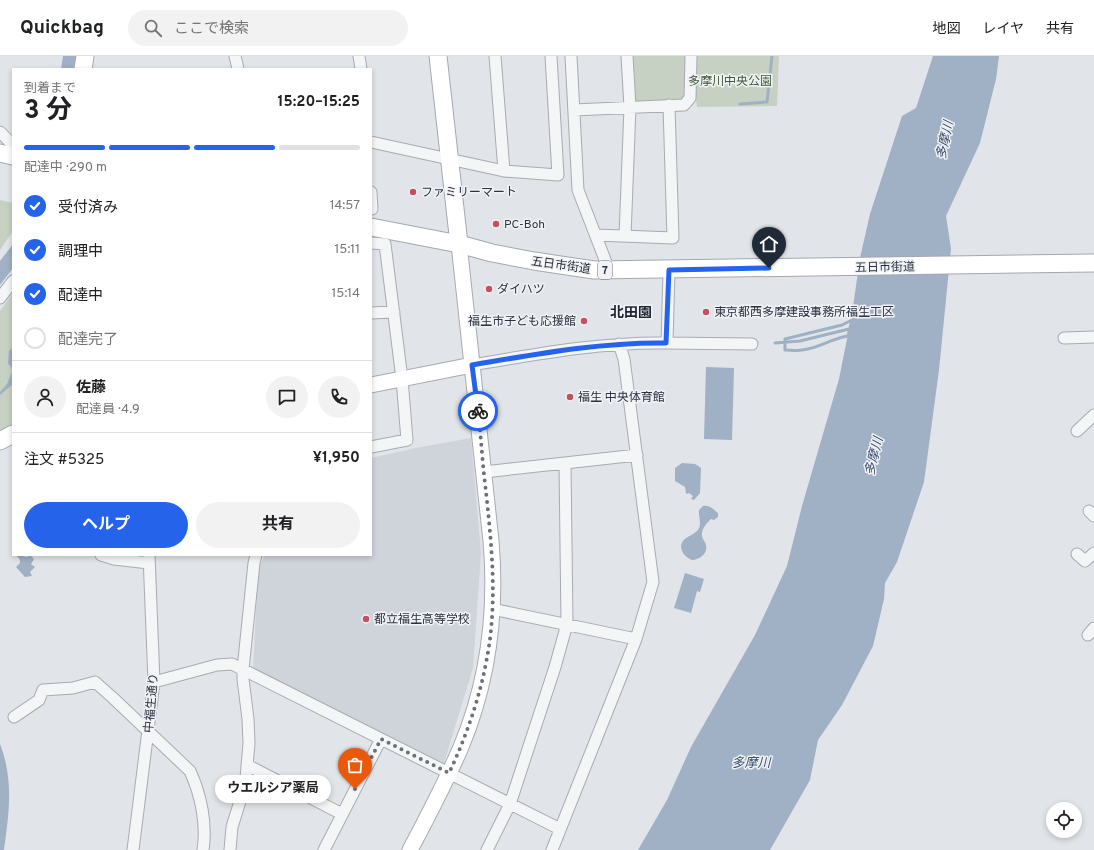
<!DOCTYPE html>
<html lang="ja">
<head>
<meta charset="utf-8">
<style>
	body { margin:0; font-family:Overpass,"Noto Sans JP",sans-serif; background:#f2f2f2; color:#202124; height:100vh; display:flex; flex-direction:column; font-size:15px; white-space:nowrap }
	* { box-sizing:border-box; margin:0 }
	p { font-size:13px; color:#757577 }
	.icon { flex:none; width:22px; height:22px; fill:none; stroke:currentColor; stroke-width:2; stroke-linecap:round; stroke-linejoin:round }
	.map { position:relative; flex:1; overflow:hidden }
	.details { position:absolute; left:12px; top:12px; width:360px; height:488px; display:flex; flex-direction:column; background:#fff; border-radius:0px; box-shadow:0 2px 6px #0003 }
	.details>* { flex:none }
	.buttons { position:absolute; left:1046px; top:746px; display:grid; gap:8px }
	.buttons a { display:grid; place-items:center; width:36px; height:36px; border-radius:50%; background:#fff; box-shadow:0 2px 6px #0003; font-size:20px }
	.pin { position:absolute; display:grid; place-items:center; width:34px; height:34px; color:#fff; margin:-41px -17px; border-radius:50% 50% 50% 0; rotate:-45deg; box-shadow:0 0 4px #0007 }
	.pin .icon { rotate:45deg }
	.courier { position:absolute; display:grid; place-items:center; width:40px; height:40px; margin:-20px; border:3px solid #2563eb; border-radius:50%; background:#fff; color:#222; box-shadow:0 1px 5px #0007 }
	.bubble { position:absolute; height:28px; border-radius:14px; background:#fff; box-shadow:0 2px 6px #0003; font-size:13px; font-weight:700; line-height:28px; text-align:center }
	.headline em { font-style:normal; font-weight:700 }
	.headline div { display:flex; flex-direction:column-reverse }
	.headline { display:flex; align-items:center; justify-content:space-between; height:68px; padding:0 12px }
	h1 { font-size:26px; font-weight:700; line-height:30px }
	.bar { display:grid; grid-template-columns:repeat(4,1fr); gap:6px 4px; align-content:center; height:48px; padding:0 12px }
	.bar i { height:5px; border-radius:3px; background:#e0e0e0 }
	.bar .active { background:#2563eb }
	.bar p { grid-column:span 4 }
	.line { display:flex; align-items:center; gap:10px; padding:0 12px; border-top:1px solid #e0e0e0 }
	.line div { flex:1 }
	.round { display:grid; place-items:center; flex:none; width:42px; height:42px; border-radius:21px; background:#f2f2f2 }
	ol { padding:0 12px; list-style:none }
	li { display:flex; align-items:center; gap:12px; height:44px }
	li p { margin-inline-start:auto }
	li .icon { padding:4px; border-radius:50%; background:#2563eb; color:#fff; stroke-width:4 }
	li:last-child { color:#757577 }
	li i { width:22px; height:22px; border:2px solid #e0e0e0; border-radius:50% }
	.primary-button { display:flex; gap:8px; margin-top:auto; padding:8px 12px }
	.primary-button a { flex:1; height:46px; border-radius:24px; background:#2563eb; color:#fff; font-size:16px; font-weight:700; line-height:46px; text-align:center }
	.primary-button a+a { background:#f2f2f2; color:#202124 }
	header { display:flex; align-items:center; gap:24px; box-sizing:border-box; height:56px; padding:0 20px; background:#fff; border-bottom:1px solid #e0e0e0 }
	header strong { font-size:19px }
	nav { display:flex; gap:22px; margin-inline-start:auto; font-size:14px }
	.search { width:280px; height:36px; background:#f2f2f2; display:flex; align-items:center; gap:10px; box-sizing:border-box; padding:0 14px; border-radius:22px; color:#757577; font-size:15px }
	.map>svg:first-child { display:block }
</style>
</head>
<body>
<header>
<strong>Quickbag</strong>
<div class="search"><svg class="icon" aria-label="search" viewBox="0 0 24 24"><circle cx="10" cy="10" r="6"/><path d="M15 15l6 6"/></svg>ここで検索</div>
<nav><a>地図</a><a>レイヤ</a><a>共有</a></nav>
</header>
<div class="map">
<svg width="1094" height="794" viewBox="0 0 1094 794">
	<rect width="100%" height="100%" fill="#e1e4e8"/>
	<!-- built -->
	<path fill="#cfd3da" d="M471 382 481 497 473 612 443 710 253 618 258 513 265 499H371V402L416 392Z"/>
	<!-- green -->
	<path fill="#c6d1c3" d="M633 0H779L777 50 697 51 696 44 636 46Z
		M0 144 13 147V175L0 194Z
		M13 237V376L0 382V255Z"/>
	<!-- water -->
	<path fill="#a0b0c5" d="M63 0H76L75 13H61Z
		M933 0H999L996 23 980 87 946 160 951 193 939 314 924 426 897 506 885 527 884 543 873 590 842 649 818 684 810 724 770 794H638L667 744 691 691 755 579 787 510 802 450 839 323 852 258 860 202 870 158 902 60 916 52Z
		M13 188V212L0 229V205Z
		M13 291V314L8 307 9 295Z
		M706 311 734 312 732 384 704 383Z
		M13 314V328L0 339V336L7 328Z
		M682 407 695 408 701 412 700 437 694 444 691 443 693 440 689 437 687 438 686 437 685 431 675 425V412Z
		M703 450C710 449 713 453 718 457V461L714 464 711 463C707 467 703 471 702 477 701 482 705 485 706 489 708 498 699 504 692 504 683 501 676 489 686 482 689 480 694 478 697 475 703 469 698 461 699 454Z
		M19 499 27 501 30 499 34 503 31 508 35 511 30 516 32 520 25 521 16 511 20 507V504L17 500Z
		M685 517 704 523 700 536 697 535 691 557 674 552Z
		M0 688C14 725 9 756 4 794H0Z"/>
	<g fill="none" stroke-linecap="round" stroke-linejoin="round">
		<!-- stream -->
		<path stroke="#a0b0c5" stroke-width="3" d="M740 48 767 46 772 0
			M852 264 848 280C832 282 818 293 802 294 797 295 791 294 785 294V283L842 269Z
			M775 287 800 285 849 273"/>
		<defs>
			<path id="street" d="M235 0 238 13
				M359 0 361 13
				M495 0 504 115
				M571 0 578 134 609 214
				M574 54 684 49 690 42 691 0
				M0 76 10 86 13 90
				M371 86 504 115 558 119 551 0
				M371 136 372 153H371
				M596 179 673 182 669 49
				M625 180 630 51 627 0
				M371 187 385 188 402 323 407 384 371 391
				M0 242 13 225
				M371 257 394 256
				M1064 282 1094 281
				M667 287 752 288
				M472 309C537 298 601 286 667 287L669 214
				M1077 375 1094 359
				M484 416 565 407
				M1089 455 1094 460
				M1077 498 1085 505 1094 497
				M101 499 114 503 149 507
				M492 553 636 583
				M1088 579 1094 572
				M154 626 217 609 232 608 560 773
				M14 661 39 644 43 634 73 632 95 626 112 641 190 715C201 739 207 768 203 794
				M247 709 342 758
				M133 794 154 626 149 499
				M230 794 232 771 241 742 246 722 249 687 248 663 243 623V613L254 507 256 499
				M324 794 381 683
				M487 794 510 748 555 611 567 568 565 407 637 399
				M552 794 636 583 653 526 624 303 619 288"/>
			<path id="secondary" d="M371 329 472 309
				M410 794C428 760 446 726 461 691 488 626 497 555 491 485L459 188"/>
			<path id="primary" d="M438 0 459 188
				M83 13 85 0
				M0 97 13 100
				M371 171 459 188 492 197 534 205 594 214 1094 207
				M0 385 13 378"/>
		</defs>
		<!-- street casing -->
		<use href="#street" stroke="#a7abb2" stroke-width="13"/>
		<!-- secondary casing -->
		<use href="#secondary" stroke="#a7abb2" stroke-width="17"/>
		<!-- primary casing -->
		<use href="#primary" stroke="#a2a8b3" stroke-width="19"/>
		<!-- street -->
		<use href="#street" stroke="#f3f5f7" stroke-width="11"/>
		<!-- secondary -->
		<use href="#secondary" stroke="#fff" stroke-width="15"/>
		<!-- primary -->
		<use href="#primary" stroke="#fff" stroke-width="17"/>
	</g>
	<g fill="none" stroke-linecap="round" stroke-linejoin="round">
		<!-- done -->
		<path stroke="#6b707a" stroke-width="4" stroke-dasharray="0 7.2" d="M355 733 381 683 449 717C468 677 482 635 489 590 497 536 491 482 485 427 482 403 481 379 478 355"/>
		<!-- route -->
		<path stroke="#2563eb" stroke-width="5" d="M478 355 472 309C537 298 601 286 666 287L669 214 769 212"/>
	</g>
	<!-- markers -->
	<g fill="#c2525f" stroke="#f1f3f6" stroke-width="1.5">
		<circle cx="413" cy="136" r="4"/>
		<circle cx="496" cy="168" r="4"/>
		<circle cx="489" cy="233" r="4"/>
		<circle cx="706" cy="256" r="4"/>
		<circle cx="584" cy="265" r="4"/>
		<circle cx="570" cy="341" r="4"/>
		<circle cx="366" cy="563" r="4"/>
	</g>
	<g text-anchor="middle" stroke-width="3" stroke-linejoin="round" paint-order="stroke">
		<!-- shield labels -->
		<rect fill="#f1f3f6" stroke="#666b76" stroke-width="1" x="598" y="205" width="14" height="18" rx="3"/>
		<g font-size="11" font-weight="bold" fill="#2b313f">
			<text x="605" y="218">7</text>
		</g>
		<!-- park labels -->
		<g font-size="12" fill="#3e593a" stroke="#f1f3f6">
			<text x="730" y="29">多摩川中央公園</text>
		</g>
		<!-- poi labels -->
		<g font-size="12" fill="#2b313f" stroke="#f1f3f6" text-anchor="start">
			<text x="421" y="140">ファミリーマート</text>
			<text x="504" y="172">PC-Boh</text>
			<text x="497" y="237">ダイハツ</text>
			<text x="714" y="260">東京都西多摩建設事務所福生工区</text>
			<text x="576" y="269" text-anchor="end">福生市子ども応援館</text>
			<text x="578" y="345">福生 中央体育館</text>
			<text x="374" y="567">都立福生高等学校</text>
		</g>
		<!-- street labels -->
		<g font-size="12" fill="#2b313f" stroke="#f1f3f6">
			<text transform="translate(561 209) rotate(8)" y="4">五日市街道</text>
			<text transform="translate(885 211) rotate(-1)" y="4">五日市街道</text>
			<text transform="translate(151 647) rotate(-85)" y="4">中福生通り</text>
		</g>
		<!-- water labels -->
		<g font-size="13" font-style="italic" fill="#394f6f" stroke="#f1f3f6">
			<text transform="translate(944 84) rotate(-78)" y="5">多摩川</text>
			<text transform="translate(873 400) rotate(-76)" y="5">多摩川</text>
			<text x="751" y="711">多摩川</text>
		</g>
		<!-- quarter labels -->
		<g font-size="14" font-weight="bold" fill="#1d232f" stroke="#f1f3f6">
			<text x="631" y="261">北田園</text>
		</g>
	</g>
</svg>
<div class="buttons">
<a><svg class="icon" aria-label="locate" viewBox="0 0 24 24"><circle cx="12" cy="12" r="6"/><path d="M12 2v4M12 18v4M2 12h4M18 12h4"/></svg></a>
</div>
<div class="pin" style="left:355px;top:733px;background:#ea580c"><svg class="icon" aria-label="bag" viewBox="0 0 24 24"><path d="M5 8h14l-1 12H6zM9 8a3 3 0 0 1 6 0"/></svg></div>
<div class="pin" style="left:769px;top:212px;background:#1f2937"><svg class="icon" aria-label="home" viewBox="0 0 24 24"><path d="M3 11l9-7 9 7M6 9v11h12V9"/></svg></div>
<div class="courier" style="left:478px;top:355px"><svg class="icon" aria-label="bike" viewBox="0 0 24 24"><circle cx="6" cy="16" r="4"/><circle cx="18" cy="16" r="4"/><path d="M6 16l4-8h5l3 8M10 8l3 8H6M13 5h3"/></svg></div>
<div class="bubble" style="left:215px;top:719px;width:116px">ウエルシア薬局</div>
<section class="details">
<div class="headline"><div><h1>3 分</h1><p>到着まで</p></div><em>15:20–15:25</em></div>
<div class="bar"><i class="active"></i><i class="active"></i><i class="active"></i><i></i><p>配達中 · 290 m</p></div>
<ol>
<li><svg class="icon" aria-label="check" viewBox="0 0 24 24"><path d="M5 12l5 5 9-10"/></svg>受付済み<p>14:57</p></li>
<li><svg class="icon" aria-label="check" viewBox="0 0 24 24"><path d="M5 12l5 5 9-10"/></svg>調理中<p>15:11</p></li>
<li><svg class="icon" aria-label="check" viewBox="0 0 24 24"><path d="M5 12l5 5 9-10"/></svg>配達中<p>15:14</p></li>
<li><i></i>配達完了</li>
</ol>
<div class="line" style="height:72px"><a class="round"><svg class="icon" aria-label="person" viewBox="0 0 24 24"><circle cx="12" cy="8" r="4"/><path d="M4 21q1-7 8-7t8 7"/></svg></a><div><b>佐藤</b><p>配達員 · 4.9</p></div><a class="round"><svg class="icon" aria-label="chat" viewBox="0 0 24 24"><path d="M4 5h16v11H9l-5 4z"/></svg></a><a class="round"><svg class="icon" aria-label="phone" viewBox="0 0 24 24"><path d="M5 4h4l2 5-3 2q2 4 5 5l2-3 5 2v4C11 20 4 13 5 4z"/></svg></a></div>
<div class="line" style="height:52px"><div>注文 #5325</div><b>¥1,950</b></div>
<div class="primary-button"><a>ヘルプ</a><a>共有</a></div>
</section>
</div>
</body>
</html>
